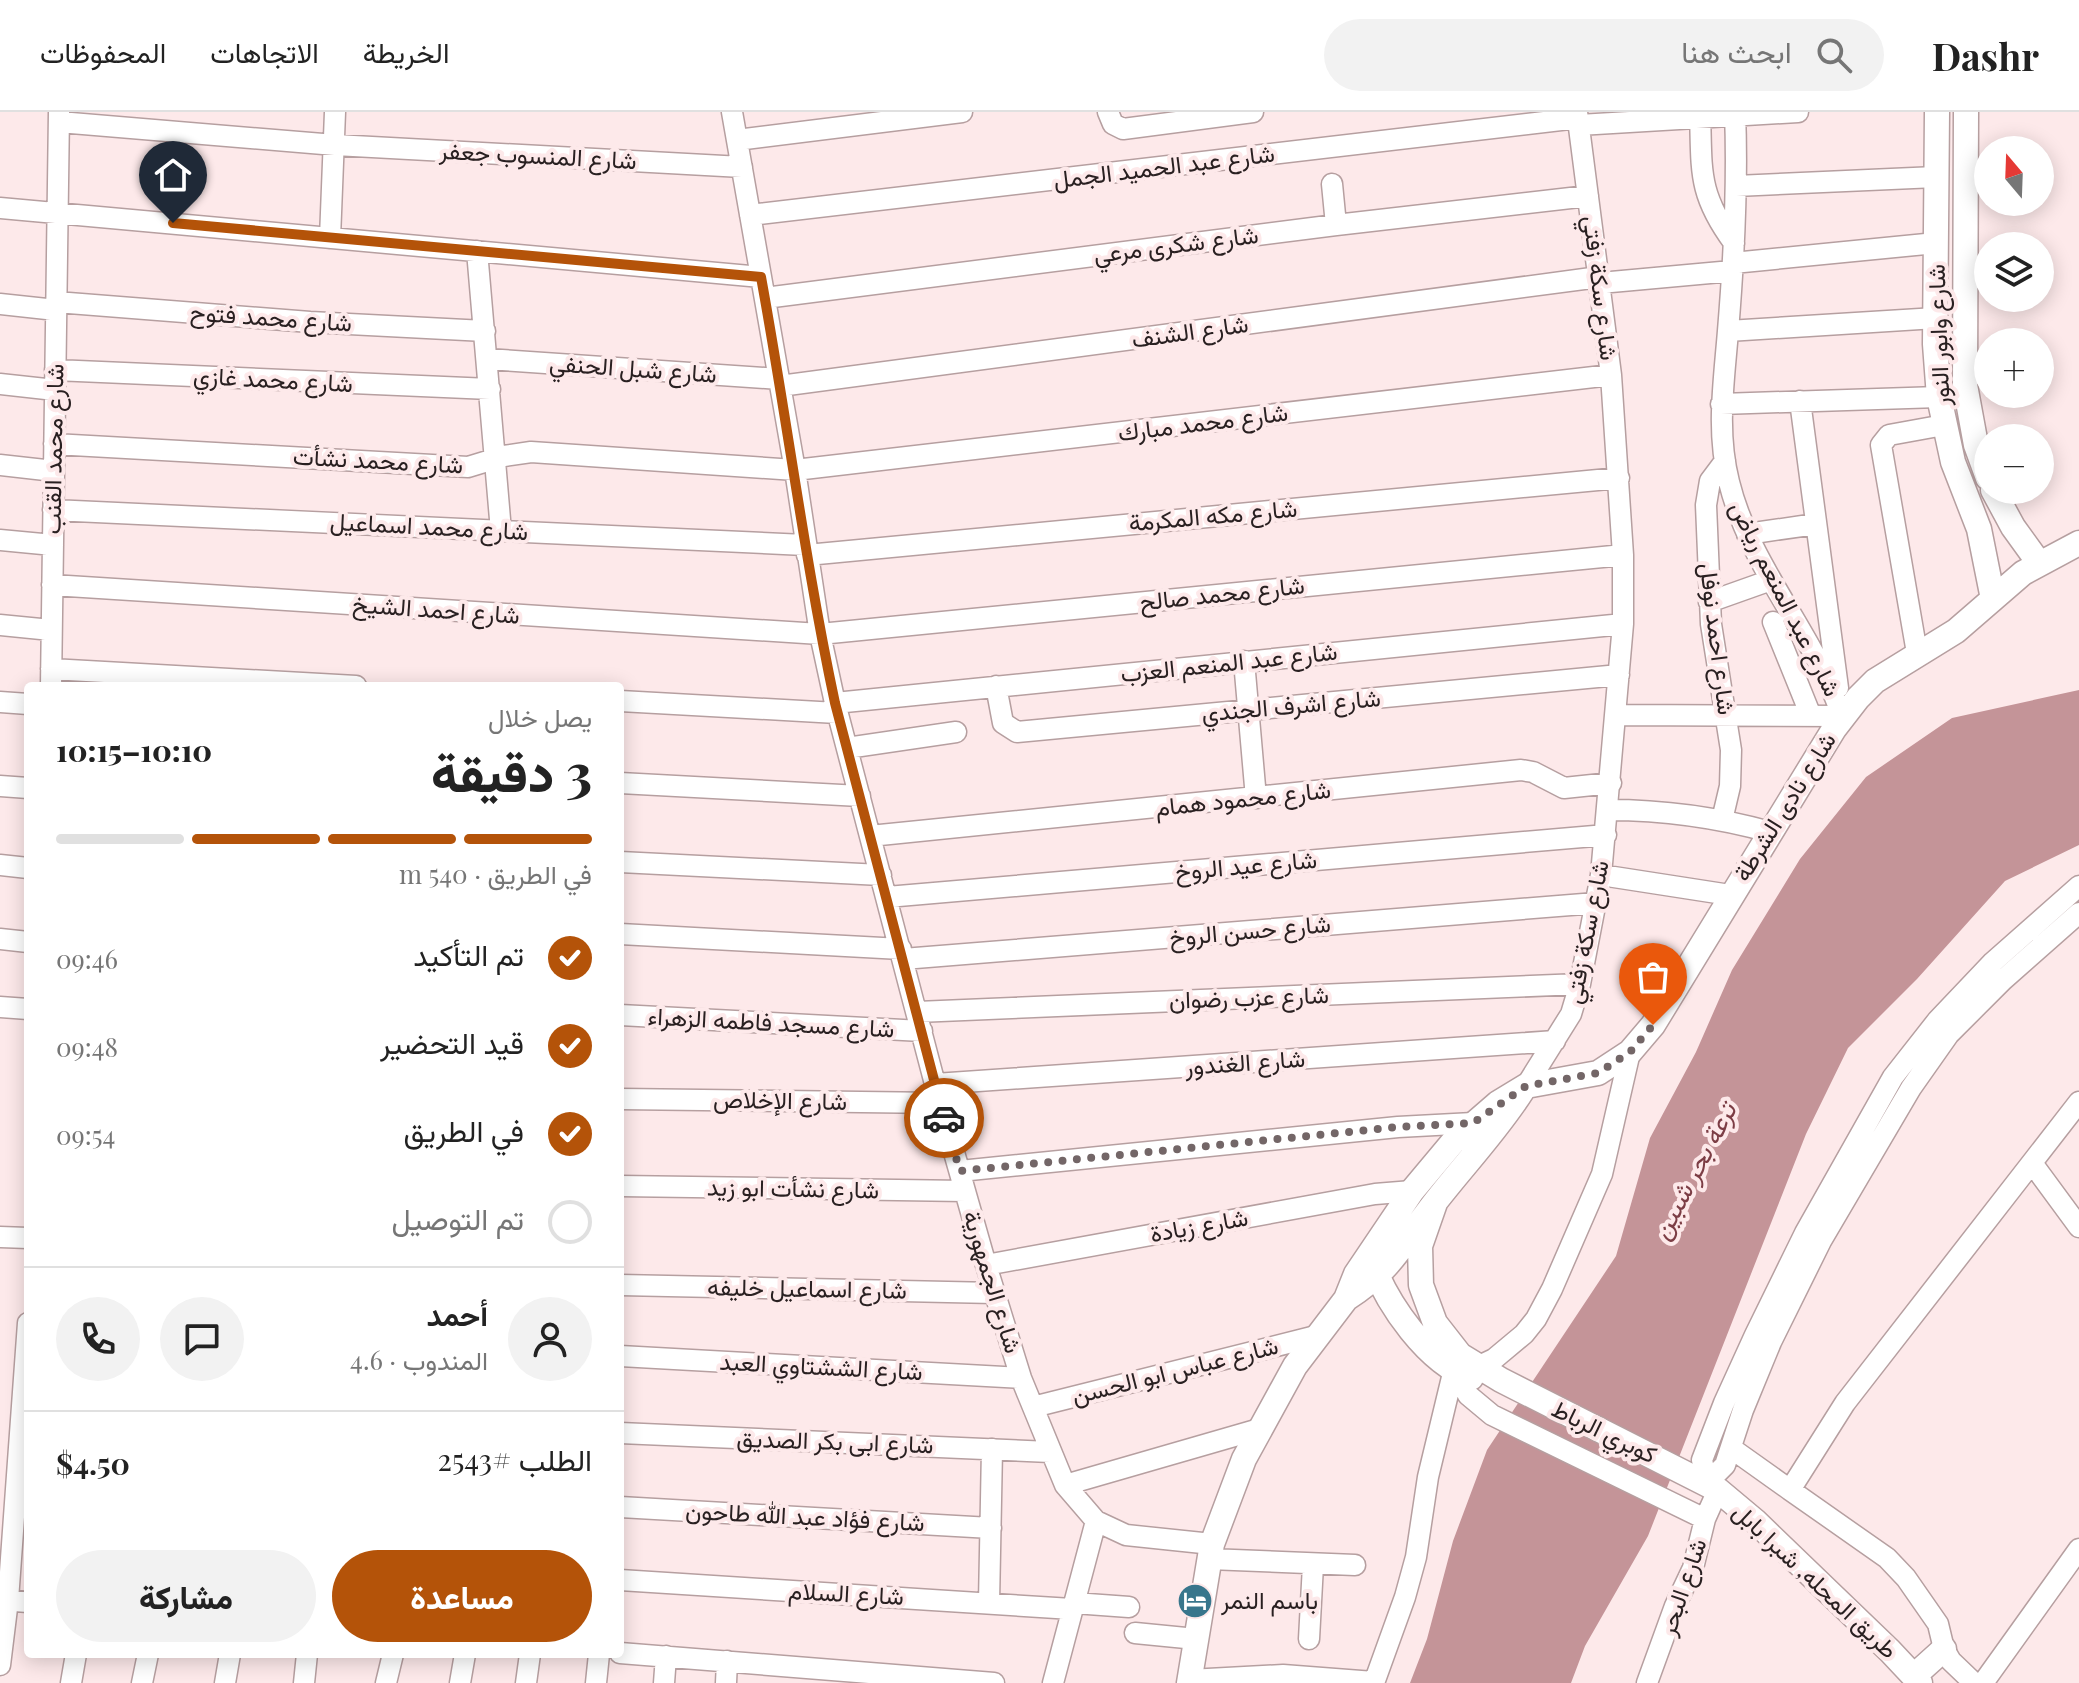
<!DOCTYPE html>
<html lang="ar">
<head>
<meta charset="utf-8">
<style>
	body { margin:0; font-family:"Playfair Display",Vazirmatn,serif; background:#f2f2f2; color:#222; direction:rtl; height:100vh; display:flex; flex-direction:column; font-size:30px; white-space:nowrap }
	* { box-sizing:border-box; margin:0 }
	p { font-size:26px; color:#767676 }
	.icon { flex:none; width:44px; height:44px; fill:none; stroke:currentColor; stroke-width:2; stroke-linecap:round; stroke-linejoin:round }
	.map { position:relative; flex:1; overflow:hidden; direction:ltr }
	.side { position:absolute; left:24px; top:570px; width:600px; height:976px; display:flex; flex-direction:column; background:#fff; border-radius:8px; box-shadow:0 4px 20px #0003; direction:rtl }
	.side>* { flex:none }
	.needle { width:52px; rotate:341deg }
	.tools { position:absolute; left:1974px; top:24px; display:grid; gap:16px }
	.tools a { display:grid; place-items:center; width:80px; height:80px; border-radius:50%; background:#fff; box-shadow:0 4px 20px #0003; font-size:40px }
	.pin { position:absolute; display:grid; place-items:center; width:68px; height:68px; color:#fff; margin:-82px -34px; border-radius:50% 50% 50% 0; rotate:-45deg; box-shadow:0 0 8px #0007 }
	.pin .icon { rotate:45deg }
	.courier { position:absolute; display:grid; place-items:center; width:80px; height:80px; margin:-40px; border:6px solid #b45309; border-radius:50%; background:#fff; color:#222; box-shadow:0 2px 10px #0007 }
	.headline em { font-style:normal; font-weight:800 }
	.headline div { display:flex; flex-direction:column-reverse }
	.headline { display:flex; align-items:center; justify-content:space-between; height:136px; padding:0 32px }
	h1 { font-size:52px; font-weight:800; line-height:60px }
	.bar { display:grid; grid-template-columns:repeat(4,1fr); gap:12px 8px; align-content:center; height:96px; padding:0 32px }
	.bar i { height:10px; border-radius:6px; background:#e0e0e0 }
	.bar .current { background:#b45309 }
	.bar p { grid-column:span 4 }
	.line { display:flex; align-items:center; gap:20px; padding:0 32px; border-top:2px solid #e0e0e0 }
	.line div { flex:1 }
	.round { display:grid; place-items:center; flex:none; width:84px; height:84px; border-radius:42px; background:#f2f2f2 }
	ol { padding:0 32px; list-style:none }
	li { display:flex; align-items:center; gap:24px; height:88px }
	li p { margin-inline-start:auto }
	li .icon { padding:8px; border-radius:50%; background:#b45309; color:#fff; stroke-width:4 }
	li:last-child { color:#767676 }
	li i { width:44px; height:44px; border:4px solid #e0e0e0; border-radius:50% }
	.action { display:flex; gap:16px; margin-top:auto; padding:16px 32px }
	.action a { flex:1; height:92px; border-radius:48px; background:#b45309; color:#fff; font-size:32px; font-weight:800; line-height:92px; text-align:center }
	.action a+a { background:#f2f2f2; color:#222 }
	header { display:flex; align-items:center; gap:48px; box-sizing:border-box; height:112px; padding:0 40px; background:#fff; border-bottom:2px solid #e0e0e0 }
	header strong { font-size:38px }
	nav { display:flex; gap:44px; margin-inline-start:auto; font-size:28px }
	.search { width:560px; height:72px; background:#f2f2f2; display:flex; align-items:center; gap:20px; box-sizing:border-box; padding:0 28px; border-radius:44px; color:#767676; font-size:30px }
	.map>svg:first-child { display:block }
</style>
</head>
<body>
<header>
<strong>Dashr</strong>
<div class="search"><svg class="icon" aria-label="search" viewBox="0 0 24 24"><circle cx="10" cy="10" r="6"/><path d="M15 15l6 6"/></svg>ابحث هنا</div>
<nav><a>الخريطة</a><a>الاتجاهات</a><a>المحفوظات</a></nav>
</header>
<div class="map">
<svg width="2079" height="1571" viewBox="0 0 2079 1571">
	<rect width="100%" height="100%" fill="#fde9ea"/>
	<!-- water -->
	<path fill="#c49498" d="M2079 578V733L2005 769 1917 867 1848 936 1806 1022 1648 1424 1585 1534 1571 1571H1410L1427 1527 1453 1429 1487 1338 1616 1144 1650 1026 1696 940 1732 858 1800 747 1866 665 1952 606Z"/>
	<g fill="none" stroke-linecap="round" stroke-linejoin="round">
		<defs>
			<path id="minor" d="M732 0 795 358 820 522 835 591 940 991 986 1153 1021 1266 1065 1373 1096 1409 1126 1423 1212 1432
				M1108 0 1113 12 1123 17 1253 0
				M1700 0C1702 58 1697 81 1734 131
				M1735 0C1738 73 1734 146 1728 219 1724 270 1716 319 1729 370 1750 456 1814 521 1842 604
				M59 10 335 33 742 55
				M1579 13 1798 0
				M737 28 962 0
				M1332 72 1336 113
				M1736 74 1936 65
				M0 96 761 165
				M750 103 1578 6
				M330 126 335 0
				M477 139 501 419
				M1733 151 1936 131
				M1600 171 1732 159
				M765 186 1336 113 1588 84
				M56 190 310 210 485 219
				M0 192 56 198
				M1728 219 1936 206
				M487 247 779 267
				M55 258 490 277
				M0 272 55 278
				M780 274 1599 165
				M1800 289 1838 576
				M1721 292 1939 285
				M54 332 468 355 504 344 531 340 795 358 1611 263
				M0 353 54 359
				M53 398 805 433
				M1747 422 1816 412
				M0 428 53 433
				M807 443 1619 366
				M52 473 820 522 1623 443
				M1709 490 1771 468
				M1773 510 1811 604
				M0 513 51 518
				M1917 541 1881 333 1889 323 1944 313
				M1244 549 1256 686
				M51 557 356 574
				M51 574 59 0
				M996 574 1003 611 1017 620 1619 563
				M620 589 837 601
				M0 590 28 592
				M835 591 1623 512
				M1616 603 1842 604
				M847 636 956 620
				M620 671 860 684
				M0 674 28 676
				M1608 698C1664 698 1716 705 1770 720
				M1722 708 1730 674 1731 638 1711 512 1706 393 1710 369 1725 349
				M870 724 1521 658 1533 660 1564 676 1611 671
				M620 750 881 763
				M0 753 28 756
				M1601 763 1730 783
				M2079 774 1993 850 1937 909 1893 965 1805 1121 1755 1223 1724 1291 1702 1348 1707 1371 1725 1353 1743 1298 1771 1230 1821 1129 1911 976 1949 922 2003 868 2079 801
				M887 785 1606 723
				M620 822 901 837
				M0 827 28 830
				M903 847 1596 791
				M0 895 28 897
				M917 900 1580 872
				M620 903 922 919
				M935 972 1555 929
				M1526 974 1571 902 1580 872 1601 763 1623 512V443L1611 263 1577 0
				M620 987 940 991
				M2032 1051 2079 1115
				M960 1059 1398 1015 1473 1011
				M620 1074 965 1079
				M0 1125 28 1126
				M986 1153 1375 1082 1412 1079
				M620 1173 994 1181
				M620 1244 1021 1266
				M1477 1255 1494 1247 1524 1222 1536 1207 1552 1177 1602 1062 1630 940
				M1454 1257 1468 1283 1492 1303 1705 1407
				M1033 1295 1316 1224
				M620 1321 1050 1340
				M1731 1336 1790 1378 1845 1291 2079 990
				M1065 1373 1259 1317
				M1790 1378 1887 1446 1906 1466 1938 1512 1944 1537 1951 1549 1974 1571
				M620 1395 991 1416
				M1209 1447 1355 1453
				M620 1468 1072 1497
				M0 1488 28 1490
				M989 1491 992 1337
				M1074 1491 1129 1495
				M1135 1521 1196 1527
				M1309 1527 1313 1453
				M620 1541 994 1571
				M0 1553 8 1488 28 1211
				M1189 1568 1283 1563 1374 1570
				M71 1571 76 1542
				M142 1571 148 1542
				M225 1571 230 1542
				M304 1571 307 1542
				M386 1571 393 1542
				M460 1571 465 1542
				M526 1571 530 1542
				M596 1571 599 1542
				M664 1571 666 1544
				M726 1571 727 1549
				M1053 1571 1096 1409
				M1374 1571 1405 1485 1416 1445 1428 1365 1454 1257
				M1647 1571 1675 1494 1693 1456 1705 1407 1718 1378
				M1983 1571 2079 1437"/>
			<path id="major" d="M1937 0 1935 232 1939 285 1953 350 1979 417 1993 487
				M1966 0 1965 273 1976 333 1988 366
				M1993 378 2013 415 2039 451
				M1435 1091 1420 1134 1421 1173 1435 1211 1460 1243 1501 1268 1718 1378 1755 1409 1890 1539 1920 1571
				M1372 1151C1388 1193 1427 1250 1471 1266
				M1346 1187C1388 1160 1397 1140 1426 1102 1457 1060 1494 1023 1522 979
				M1914 1564 1944 1537
				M1189 1571 1212 1432 1244 1347 1295 1254 1346 1187 1356 1162 1412 1079 1453 1030 1498 991 1526 974 1598 961 1630 940 1653 913 1834 617 1858 586 1875 569 1956 519 2023 461 2079 431"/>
		</defs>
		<!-- minor casing -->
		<use href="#minor" stroke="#b69fa0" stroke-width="23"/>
		<!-- major casing -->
		<use href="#major" stroke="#b69fa0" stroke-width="27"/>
		<!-- minor -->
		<use href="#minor" stroke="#fff" stroke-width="20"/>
		<!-- major -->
		<use href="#major" stroke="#fff" stroke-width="24"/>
	</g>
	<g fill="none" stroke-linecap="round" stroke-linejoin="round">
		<!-- done -->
		<path stroke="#736667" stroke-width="8" stroke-dasharray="0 14.4" d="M944 1006 960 1059 1398 1015 1473 1011 1526 974 1598 961 1630 940 1653 913"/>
		<!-- route -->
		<path stroke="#b45309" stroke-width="10" d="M173 111 761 165C787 307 805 450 835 591L944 1006"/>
	</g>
	<!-- icons -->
	<defs>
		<symbol id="hotel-disc" viewBox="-11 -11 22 22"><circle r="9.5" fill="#38768c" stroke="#fde9ea"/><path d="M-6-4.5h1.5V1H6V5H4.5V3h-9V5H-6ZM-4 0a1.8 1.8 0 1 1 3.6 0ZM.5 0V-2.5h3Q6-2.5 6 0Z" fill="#fff"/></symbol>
	</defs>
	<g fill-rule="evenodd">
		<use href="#hotel-disc" x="1175" y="1469" width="40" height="40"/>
	</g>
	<g text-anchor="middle" stroke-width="8" stroke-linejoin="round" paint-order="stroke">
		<!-- street labels -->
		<g font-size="24" fill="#292021" stroke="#fde9ea">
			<text transform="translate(538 44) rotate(3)" y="8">شارع المنسوب جعفر</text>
			<text transform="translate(1164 55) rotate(-7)" y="8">شارع عبد الحميد الجمل</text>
			<text transform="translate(1176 133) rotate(-7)" y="8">شارع شكرى مرعي</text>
			<text transform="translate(1600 176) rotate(83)" y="8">شارع سكة زفتي</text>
			<text transform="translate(271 206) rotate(4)" y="8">شارع محمد فتوح</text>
			<text transform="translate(1190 220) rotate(-8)" y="8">شارع الشنف</text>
			<text transform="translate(1939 223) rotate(-92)" y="8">شارع وابور النور</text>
			<text transform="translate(633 257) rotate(4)" y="8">شارع شبل الحنفي</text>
			<text transform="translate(273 268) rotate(3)" y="8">شارع محمد غازي</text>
			<text transform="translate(1203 311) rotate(-7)" y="8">شارع محمد مبارك</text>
			<text transform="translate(54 337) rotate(-89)" y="8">شارع محمد القنب</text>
			<text transform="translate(378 349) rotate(3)" y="8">شارع محمد نشأت</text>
			<text transform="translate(1213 404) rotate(-5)" y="8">شارع مكه المكرمة</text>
			<text transform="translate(429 415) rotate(3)" y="8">شارع محمد اسماعيل</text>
			<text transform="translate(1222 482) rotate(-6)" y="8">شارع محمد صالح</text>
			<text transform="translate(1785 487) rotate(63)" y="8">شارع عبد المنعم رياض</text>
			<text transform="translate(436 498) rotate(4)" y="8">شارع احمد الشيخ</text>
			<text transform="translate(1717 527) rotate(83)" y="8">شارع احمد نوفل</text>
			<text transform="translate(1229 551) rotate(-6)" y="8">شارع عبد المنعم العزب</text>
			<text transform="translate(1291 594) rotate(-5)" y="8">شارع اشرف الجندي</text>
			<text transform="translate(1243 687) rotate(-6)" y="8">شارع محمود همام</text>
			<text transform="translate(1785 695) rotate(-58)" y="8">شارع نادى الشرطة</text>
			<text transform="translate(1246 754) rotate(-5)" y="8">شارع عيد الروخ</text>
			<text transform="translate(1250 819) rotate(-5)" y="8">شارع حسن الروخ</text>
			<text transform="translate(1587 820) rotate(-79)" y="8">شارع سكة زفتي</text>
			<text transform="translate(1249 886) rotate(-2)" y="8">شارع عزب رضوان</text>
			<text transform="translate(771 911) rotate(3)" y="8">شارع مسجد فاطمه الزهراء</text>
			<text transform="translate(1245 951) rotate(-4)" y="8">شارع الغندور</text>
			<text transform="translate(780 989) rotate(1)" y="8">شارع الإخلاص</text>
			<text transform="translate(793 1077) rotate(1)" y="8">شارع نشأت ابو زيد</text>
			<text transform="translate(1199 1114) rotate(-10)" y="8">شارع زيادة</text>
			<text transform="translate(992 1170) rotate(73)" y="8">شارع الجمهورية</text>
			<text transform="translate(807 1177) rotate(1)" y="8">شارع اسماعيل خليفه</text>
			<text transform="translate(821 1255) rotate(3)" y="8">شارع الششتاوي العبد</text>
			<text transform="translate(1175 1259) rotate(-14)" y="8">شارع عباس ابو الحسن</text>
			<text transform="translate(1604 1320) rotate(26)" y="8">كوبري الرباط</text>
			<text transform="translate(835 1330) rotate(2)" y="8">شارع ابى بكر الصديق</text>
			<text transform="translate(805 1405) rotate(3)" y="8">شارع فؤاد عبد الله طاحون</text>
			<text transform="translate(1815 1469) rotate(43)" y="8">طريق المحله, شبرا بابل</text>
			<text transform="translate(1683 1475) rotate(-71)" y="8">شارع البحر</text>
			<text transform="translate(846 1482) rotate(3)" y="8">شارع السلام</text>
		</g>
		<!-- poi labels -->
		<g font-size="24" fill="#292021" stroke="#fde9ea" text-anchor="start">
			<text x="1221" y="1497">باسم النمر</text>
		</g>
		<!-- water labels -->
		<g font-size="26" font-style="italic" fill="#7c3d45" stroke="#fde9ea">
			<text transform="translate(1694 1059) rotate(-62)" y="9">ترعة بحر شبين</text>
		</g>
	</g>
</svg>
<div class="tools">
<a><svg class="needle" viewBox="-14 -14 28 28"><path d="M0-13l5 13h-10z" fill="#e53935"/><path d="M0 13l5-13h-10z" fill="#767676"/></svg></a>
<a><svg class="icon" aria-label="layers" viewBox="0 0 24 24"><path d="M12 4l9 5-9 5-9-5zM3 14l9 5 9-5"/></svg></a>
<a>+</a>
<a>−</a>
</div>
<div class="pin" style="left:1653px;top:913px;background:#ea580c"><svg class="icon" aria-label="bag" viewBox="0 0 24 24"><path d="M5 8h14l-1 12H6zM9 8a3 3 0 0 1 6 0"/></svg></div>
<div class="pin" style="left:173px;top:111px;background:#1f2937"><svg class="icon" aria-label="home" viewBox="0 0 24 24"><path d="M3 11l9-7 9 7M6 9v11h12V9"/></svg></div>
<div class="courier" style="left:944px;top:1006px"><svg class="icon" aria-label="car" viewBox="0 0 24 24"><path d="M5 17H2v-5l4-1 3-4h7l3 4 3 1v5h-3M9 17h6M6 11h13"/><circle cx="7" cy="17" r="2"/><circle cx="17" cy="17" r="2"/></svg></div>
<section class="side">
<div class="headline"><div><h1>3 دقيقة</h1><p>يصل خلال</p></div><em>10:10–10:15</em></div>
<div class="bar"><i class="current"></i><i class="current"></i><i class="current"></i><i></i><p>في الطريق · 540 m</p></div>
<ol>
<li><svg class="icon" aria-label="check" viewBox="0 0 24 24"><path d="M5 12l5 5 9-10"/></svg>تم التأكيد<p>09:46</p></li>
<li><svg class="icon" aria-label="check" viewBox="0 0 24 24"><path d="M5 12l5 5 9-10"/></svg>قيد التحضير<p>09:48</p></li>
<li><svg class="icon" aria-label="check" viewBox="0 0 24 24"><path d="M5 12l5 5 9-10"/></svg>في الطريق<p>09:54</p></li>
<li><i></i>تم التوصيل</li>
</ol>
<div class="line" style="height:144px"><a class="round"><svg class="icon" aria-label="person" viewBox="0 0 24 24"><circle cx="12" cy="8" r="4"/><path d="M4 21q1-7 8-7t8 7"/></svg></a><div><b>أحمد</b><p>المندوب · 4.6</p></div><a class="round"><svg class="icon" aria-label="chat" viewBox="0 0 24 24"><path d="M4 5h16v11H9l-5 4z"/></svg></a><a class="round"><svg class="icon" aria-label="phone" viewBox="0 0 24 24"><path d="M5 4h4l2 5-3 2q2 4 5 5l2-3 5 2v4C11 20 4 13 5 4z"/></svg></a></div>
<div class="line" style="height:104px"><div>الطلب #2543</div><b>$4.50</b></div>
<div class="action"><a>مساعدة</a><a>مشاركة</a></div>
</section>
</div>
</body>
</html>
